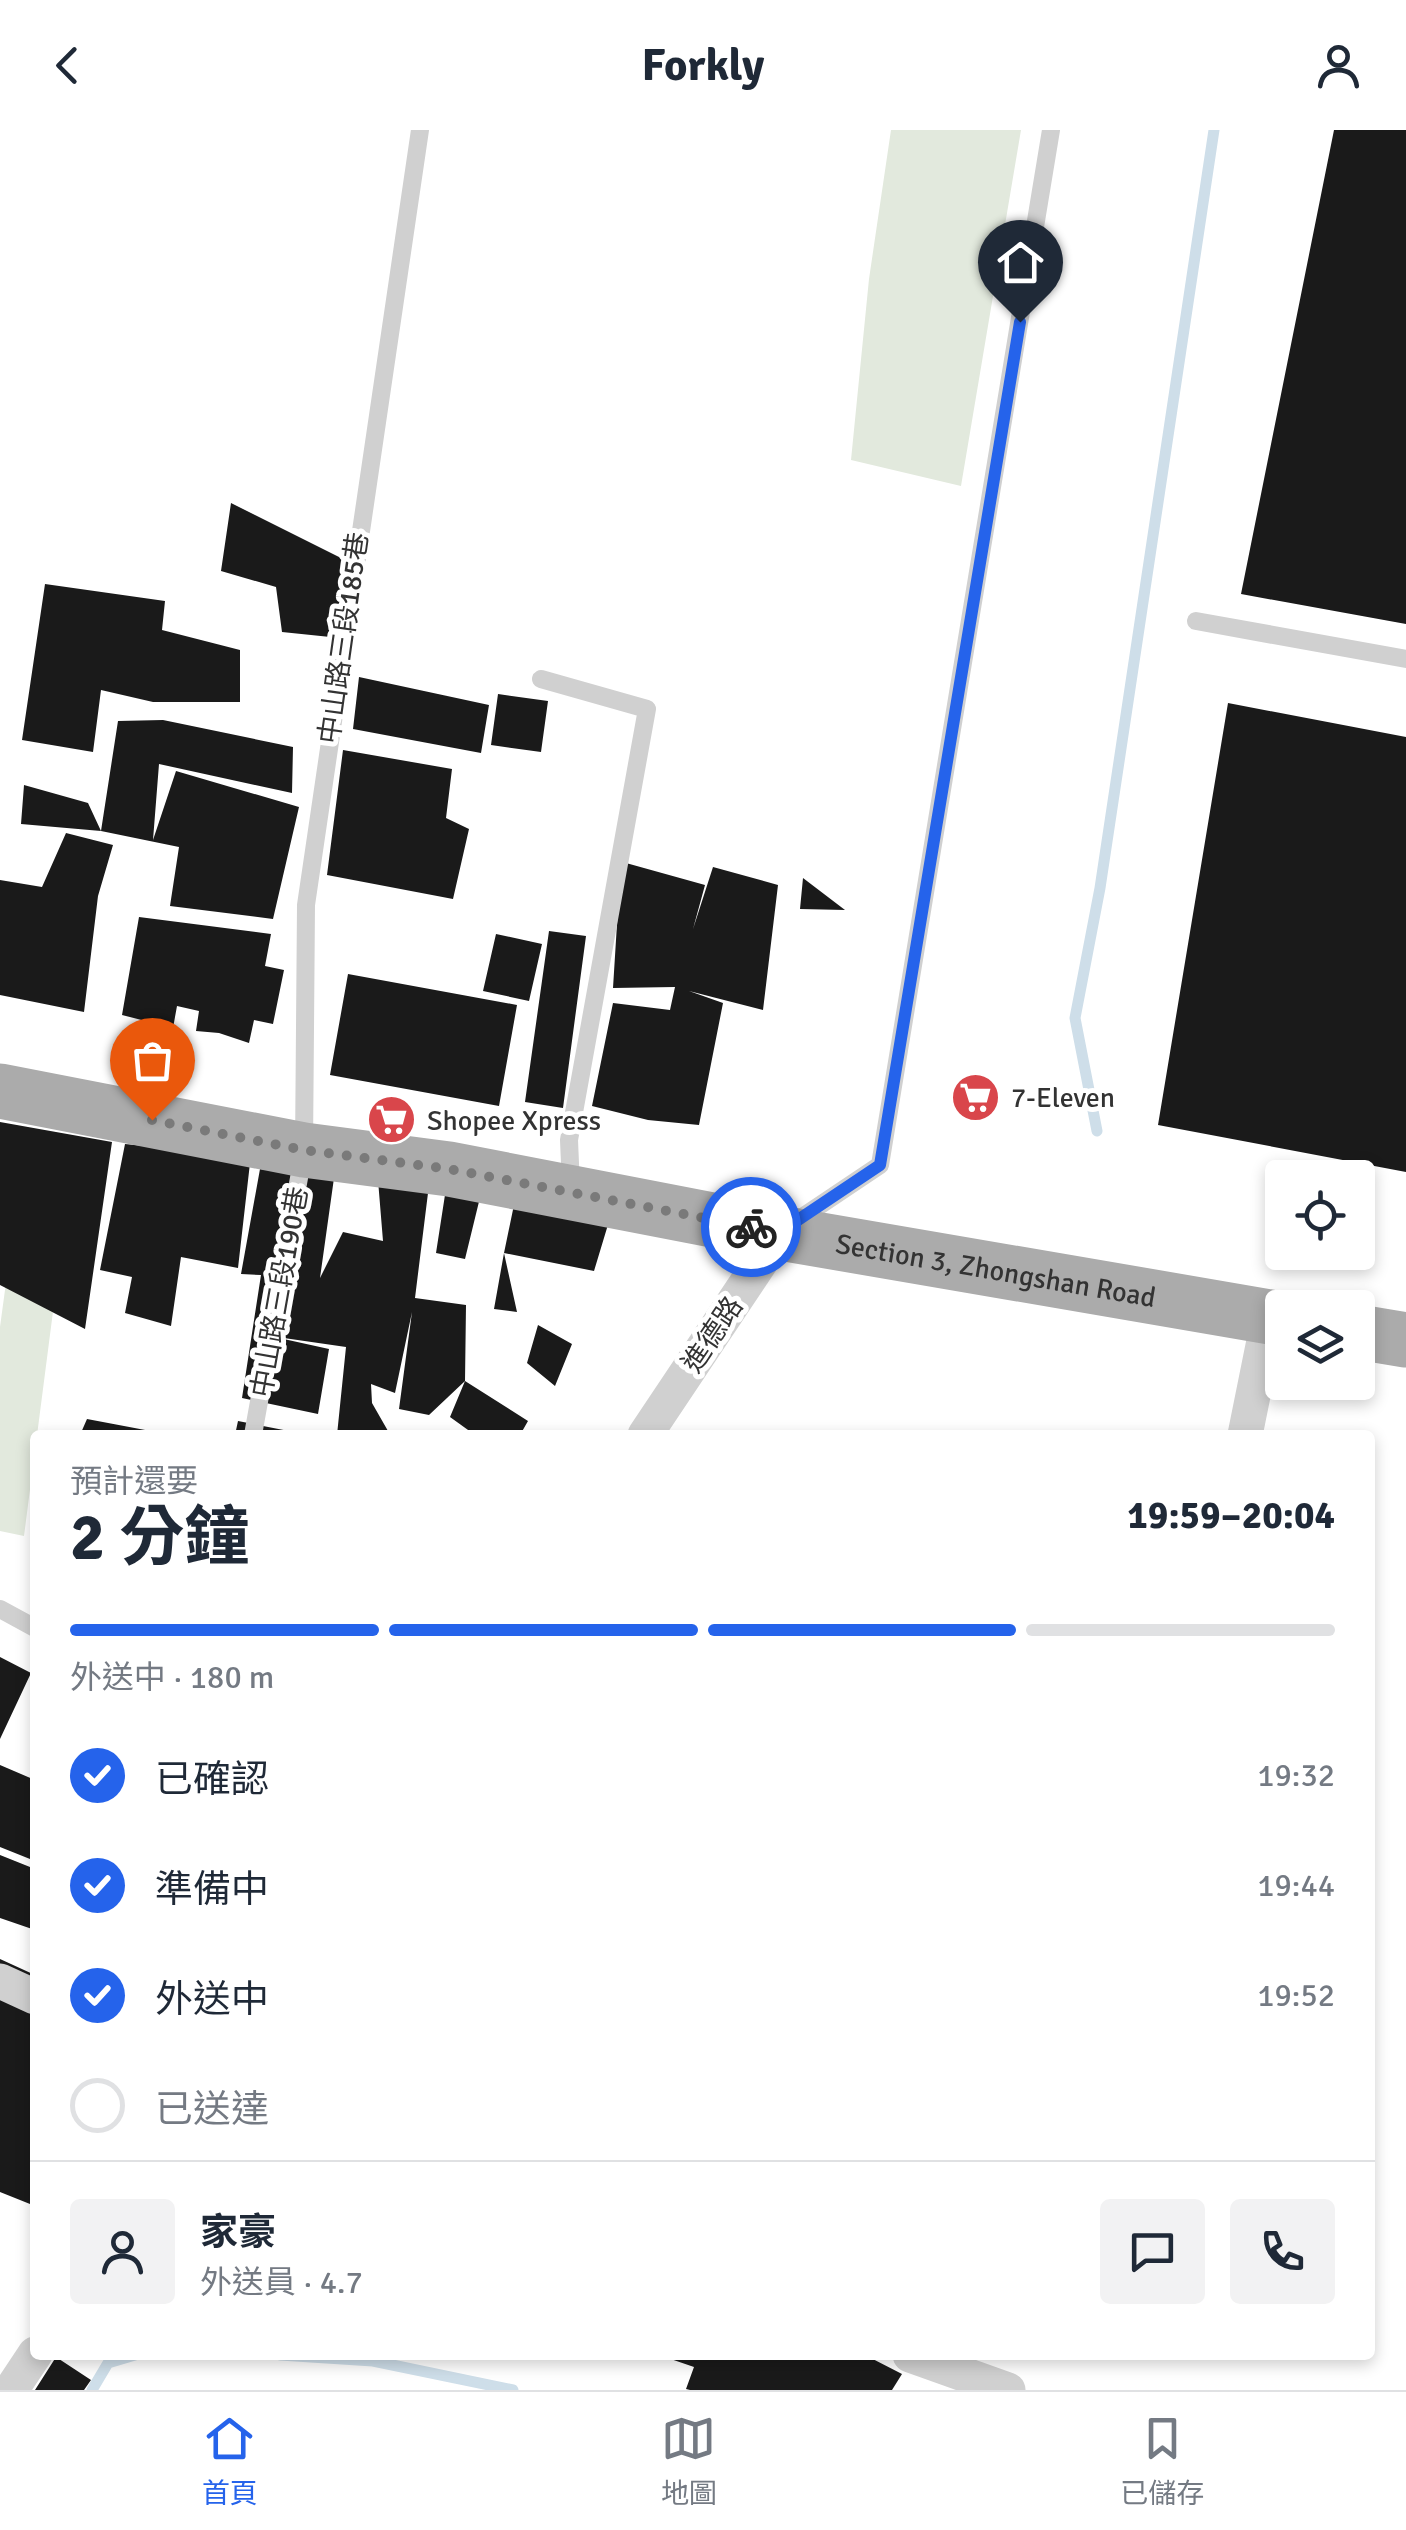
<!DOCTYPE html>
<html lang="zh-TW">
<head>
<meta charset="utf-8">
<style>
	body { margin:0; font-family:Signika,"Noto Sans TC",sans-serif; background:#f2f2f3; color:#1f2937; height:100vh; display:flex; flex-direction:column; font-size:38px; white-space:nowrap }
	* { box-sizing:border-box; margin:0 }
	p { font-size:32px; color:#747a83 }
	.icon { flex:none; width:55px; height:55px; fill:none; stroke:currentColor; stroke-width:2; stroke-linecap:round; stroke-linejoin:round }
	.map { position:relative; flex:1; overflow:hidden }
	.drawer { position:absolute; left:30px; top:1300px; width:1345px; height:930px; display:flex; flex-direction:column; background:#fff; border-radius:10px; box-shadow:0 5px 15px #0003 }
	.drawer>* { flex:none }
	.controls { position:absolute; left:1265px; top:1030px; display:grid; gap:20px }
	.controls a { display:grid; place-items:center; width:110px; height:110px; border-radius:10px; background:#fff; box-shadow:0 5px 15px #0003; font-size:50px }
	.pin { position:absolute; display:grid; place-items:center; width:85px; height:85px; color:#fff; margin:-102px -42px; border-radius:50% 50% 50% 0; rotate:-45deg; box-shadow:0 0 10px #0007 }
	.pin .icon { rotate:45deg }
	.courier { position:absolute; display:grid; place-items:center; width:100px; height:100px; margin:-50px; border:8px solid #2563eb; border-radius:50%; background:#fff; color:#222; box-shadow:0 2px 12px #0007 }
	.overview em { font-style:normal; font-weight:700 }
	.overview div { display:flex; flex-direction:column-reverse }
	.overview { display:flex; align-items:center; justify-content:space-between; height:170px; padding:0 40px }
	h1 { font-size:65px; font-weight:700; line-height:75px }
	.bar { display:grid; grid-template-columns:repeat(4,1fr); gap:15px 10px; align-content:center; height:120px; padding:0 40px }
	.bar i { height:12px; border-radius:8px; background:#e0e1e3 }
	.bar .active { background:#2563eb }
	.bar p { grid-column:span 4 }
	.line { display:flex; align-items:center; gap:25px; padding:0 40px; border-top:2px solid #e0e1e3 }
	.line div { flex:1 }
	.round { display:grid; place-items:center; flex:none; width:105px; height:105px; border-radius:10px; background:#f2f2f3 }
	ol { padding:0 40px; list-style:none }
	li { display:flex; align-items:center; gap:30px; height:110px }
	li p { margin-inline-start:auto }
	li .icon { padding:10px; border-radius:50%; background:#2563eb; color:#fff; stroke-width:4 }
	li:last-child { color:#747a83 }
	li i { width:55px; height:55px; border:5px solid #e0e1e3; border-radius:50% }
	header { display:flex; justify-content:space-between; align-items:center; height:130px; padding:0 40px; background:#fff; font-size:45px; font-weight:700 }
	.tab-bar { display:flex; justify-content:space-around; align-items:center; height:140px; border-top:2px solid #e0e1e3; background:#fff; font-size:28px; color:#747a83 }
	.tab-bar a { display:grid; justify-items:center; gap:5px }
	.tab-bar .active { color:#2563eb }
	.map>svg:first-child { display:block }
</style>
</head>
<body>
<header><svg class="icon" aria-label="back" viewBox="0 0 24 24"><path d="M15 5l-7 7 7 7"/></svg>Forkly<svg class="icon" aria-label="person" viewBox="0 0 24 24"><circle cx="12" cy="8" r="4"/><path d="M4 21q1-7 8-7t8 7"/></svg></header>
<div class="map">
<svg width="1406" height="2260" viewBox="0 0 1406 2260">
	<rect width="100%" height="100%" fill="#fff"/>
	<!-- green -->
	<path fill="#e2e9dd" d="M891 0H1021L961 356 851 330 869 149Z
		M25 1012 74 1019 24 1406 0 1401V1197Z"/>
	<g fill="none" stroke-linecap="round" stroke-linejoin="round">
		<!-- stream -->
		<path stroke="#cedee9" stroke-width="11" d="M1097 1001 1075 888 1100 758 1214 0
			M280 2225 373 2231 513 2260
			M92 2260 108 2233 135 2225"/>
	</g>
	<!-- building -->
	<path fill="#1a1a1a" d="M1334 0H1406V494L1241 464Z
		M231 373 345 430 340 508 282 502 276 457 221 441Z
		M45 454 165 471 162 500 240 520V572H153L101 560 93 622 22 610Z
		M359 547 489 575 481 623 353 599Z
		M498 564 548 571 541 622 491 615Z
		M1228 573 1406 607V1042L1158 995Z
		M163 590 293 617 292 663 159 634 153 710 176 641 299 677 273 789 170 776 179 717 101 701 21 694 24 655 88 673 101 701 118 591Z
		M343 620 452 639 446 688 469 699 453 769 327 745Z
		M66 703 113 715 98 766 84 882 0 865V750L42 757Z
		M626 733 705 755 693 799 713 737 778 755 763 880 689 861 723 873 699 995 648 990 592 976 613 873 670 880 675 857 613 858 619 762Z
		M803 748 845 780 800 779Z
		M139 787 271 804 265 836 284 840 273 894 254 890 249 913 219 903 196 901 199 881 177 876 173 898 122 885Z
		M549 801 586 806 563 978 525 972Z
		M496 804 542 814 529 871 483 861Z
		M348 844 517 875 499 976 330 945Z
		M0 992 112 1012 85 1199 0 1155Z
		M125 1014 196 1021 250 1033 238 1138 181 1127 171 1196 125 1183 132 1147 100 1140Z
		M260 1039 334 1048 320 1148 343 1102 383 1111 378 1050 428 1063 415 1168 466 1175 465 1251 429 1285 399 1279 412 1182 395 1263 371 1254 372 1273 388 1301 337 1305 346 1217 270 1206 329 1219 318 1284 242 1268 261 1145 241 1144Z
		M449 1039 485 1047 465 1129 436 1123Z
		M515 1070 610 1088 594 1141 504 1123Z
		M504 1123 517 1182 494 1179Z
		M538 1195 572 1214 555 1256 527 1233Z
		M465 1251 528 1291 520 1305H475L450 1287Z
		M87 1289 161 1303V1305H80Z
		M238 1291 299 1303V1305H235Z
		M0 1527 31 1543 0 1609Z
		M0 1635 35 1650V1731L0 1717Z
		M0 1725 35 1739V1800L0 1788Z
		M0 1829 35 1845V2076L0 2062Z
		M659 2225H865L902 2244 892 2260H690L686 2259 694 2237Z
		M56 2227 91 2250 84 2260H35Z"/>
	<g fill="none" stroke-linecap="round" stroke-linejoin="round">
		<!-- service -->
		<path stroke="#d0d0d0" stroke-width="18" d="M1196 491 1406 529
			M541 549 647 579 569 1010 571 1057
			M792 1094 880 1035 1051 0
			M253 1305 304 1020 306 775 420 0
			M0 1479 35 1498"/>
		<!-- minor -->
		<path stroke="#d0d0d0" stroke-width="35" d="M645 1305 780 1103
			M1245 1305 1269 1186
			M0 1851 35 1867
			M910 2225 1008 2260
			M11 2260 35 2224"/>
		<!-- primary -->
		<g stroke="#ababab" stroke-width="55">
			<path id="s1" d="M0 961 304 1020 449 1039 780 1103 1282 1189"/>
			<path d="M1358 1202 1406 1210"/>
		</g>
	</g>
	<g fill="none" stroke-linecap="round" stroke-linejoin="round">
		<!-- done -->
		<path stroke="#7a7a7a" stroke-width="10" stroke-dasharray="0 18" d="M152 990 304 1020 449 1039 751 1097"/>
		<!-- route -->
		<path stroke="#2563eb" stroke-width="12" d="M751 1097 780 1102 880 1035 1020 192"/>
	</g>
	<!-- icons -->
	<defs>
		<symbol id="supermarket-disc" viewBox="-11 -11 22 22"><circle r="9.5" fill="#d9464b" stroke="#fff"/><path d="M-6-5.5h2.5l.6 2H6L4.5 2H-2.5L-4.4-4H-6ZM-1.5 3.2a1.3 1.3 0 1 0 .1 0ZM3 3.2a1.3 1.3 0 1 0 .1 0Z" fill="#fff"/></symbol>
	</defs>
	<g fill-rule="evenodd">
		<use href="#supermarket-disc" x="948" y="940" width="55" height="55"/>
		<use href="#supermarket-disc" x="364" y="962" width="55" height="55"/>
	</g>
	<g text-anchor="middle" stroke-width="10" stroke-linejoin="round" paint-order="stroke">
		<!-- street labels -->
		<g font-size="28" fill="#333" stroke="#fff">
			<text transform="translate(343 508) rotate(-82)" y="10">中山路三段185巷</text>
			<text dy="10" stroke="none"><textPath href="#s1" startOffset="1012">Section 3, Zhongshan Road</textPath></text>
			<text transform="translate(279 1162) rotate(-80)" y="10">中山路三段190巷</text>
			<text transform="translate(712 1204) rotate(-56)" y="10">進德路</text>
		</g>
		<!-- poi labels -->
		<g font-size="28" fill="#333" stroke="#fff" text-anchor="start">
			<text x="1011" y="977">7-Eleven</text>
			<text x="427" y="1000">Shopee Xpress</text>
		</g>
	</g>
</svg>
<div class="controls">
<a><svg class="icon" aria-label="locate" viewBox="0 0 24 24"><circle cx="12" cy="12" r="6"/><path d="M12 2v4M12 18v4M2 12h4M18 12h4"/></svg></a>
<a><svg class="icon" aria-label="layers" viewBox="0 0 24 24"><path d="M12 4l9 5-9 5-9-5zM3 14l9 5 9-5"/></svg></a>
</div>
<div class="pin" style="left:152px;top:990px;background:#ea580c"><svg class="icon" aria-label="bag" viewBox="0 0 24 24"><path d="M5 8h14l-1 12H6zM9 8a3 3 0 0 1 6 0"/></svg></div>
<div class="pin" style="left:1020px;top:192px;background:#1f2937"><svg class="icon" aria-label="home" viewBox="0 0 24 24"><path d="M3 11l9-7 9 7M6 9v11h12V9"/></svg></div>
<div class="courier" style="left:751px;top:1097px"><svg class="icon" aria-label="bike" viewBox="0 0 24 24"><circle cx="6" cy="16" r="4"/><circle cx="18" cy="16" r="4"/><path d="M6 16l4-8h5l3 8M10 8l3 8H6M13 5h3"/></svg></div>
<section class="drawer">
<div class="overview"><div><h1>2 分鐘</h1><p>預計還要</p></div><em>19:59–20:04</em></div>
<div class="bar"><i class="active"></i><i class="active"></i><i class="active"></i><i></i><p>外送中 · 180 m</p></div>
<ol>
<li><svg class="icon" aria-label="check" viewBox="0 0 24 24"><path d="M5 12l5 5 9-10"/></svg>已確認<p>19:32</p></li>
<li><svg class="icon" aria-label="check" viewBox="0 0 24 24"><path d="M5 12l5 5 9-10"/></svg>準備中<p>19:44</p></li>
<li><svg class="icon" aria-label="check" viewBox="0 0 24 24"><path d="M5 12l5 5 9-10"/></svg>外送中<p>19:52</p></li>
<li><i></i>已送達</li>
</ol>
<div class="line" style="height:180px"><a class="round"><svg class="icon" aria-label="person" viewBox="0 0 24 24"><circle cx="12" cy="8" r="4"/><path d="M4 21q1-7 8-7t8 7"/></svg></a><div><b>家豪</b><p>外送員 · 4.7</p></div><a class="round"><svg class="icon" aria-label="chat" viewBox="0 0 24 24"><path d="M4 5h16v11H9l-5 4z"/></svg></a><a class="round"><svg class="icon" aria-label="phone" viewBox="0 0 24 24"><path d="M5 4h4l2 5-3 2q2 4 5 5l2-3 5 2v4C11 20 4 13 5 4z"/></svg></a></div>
</section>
</div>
<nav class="tab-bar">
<a class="active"><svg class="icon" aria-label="home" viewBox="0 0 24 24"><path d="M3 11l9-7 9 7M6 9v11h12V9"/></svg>首頁</a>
<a><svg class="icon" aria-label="map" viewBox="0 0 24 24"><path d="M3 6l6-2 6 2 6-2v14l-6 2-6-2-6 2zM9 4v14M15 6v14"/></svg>地圖</a>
<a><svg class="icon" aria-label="saved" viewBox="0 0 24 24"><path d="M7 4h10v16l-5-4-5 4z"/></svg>已儲存</a>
</nav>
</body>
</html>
